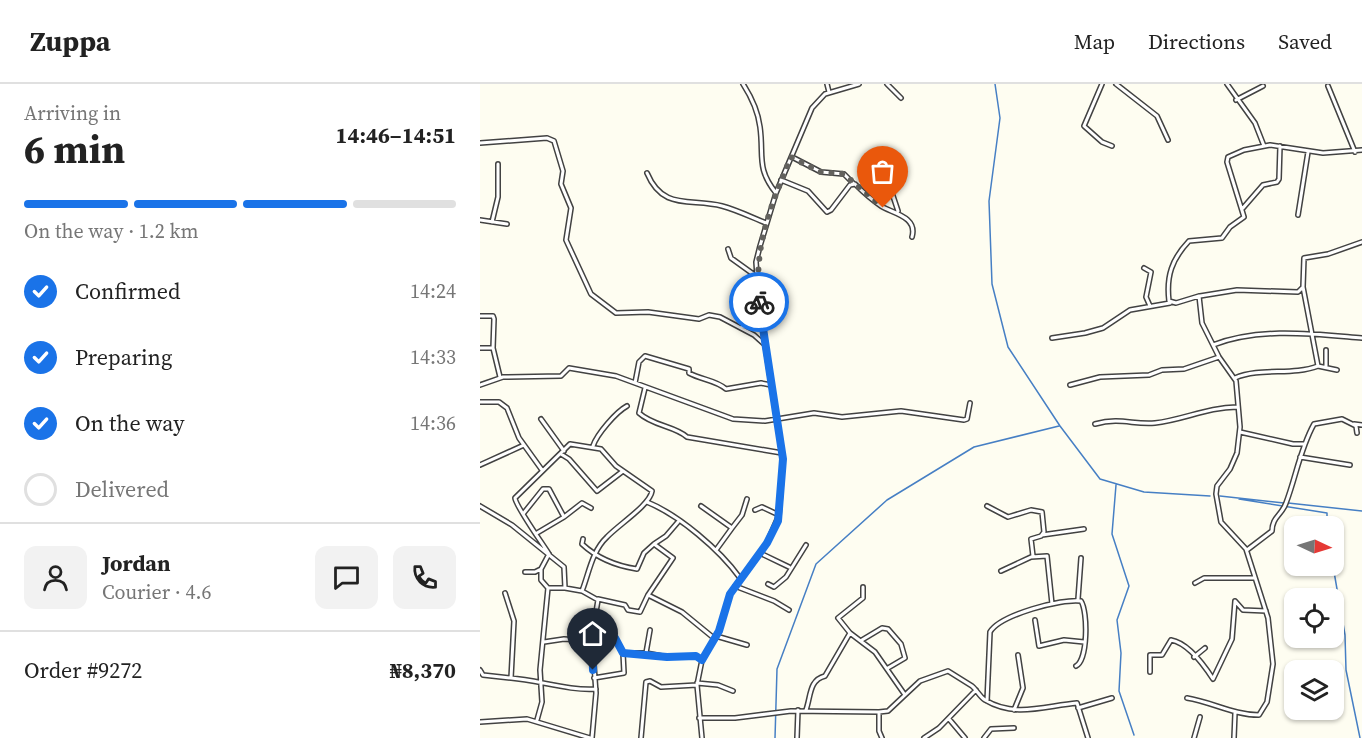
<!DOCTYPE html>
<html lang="en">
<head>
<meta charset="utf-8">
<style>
	body { margin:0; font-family:"Source Serif 4",serif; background:#f2f2f2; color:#222; height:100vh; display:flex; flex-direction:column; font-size:22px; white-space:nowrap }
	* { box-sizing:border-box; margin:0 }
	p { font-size:20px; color:#767676 }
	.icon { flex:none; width:33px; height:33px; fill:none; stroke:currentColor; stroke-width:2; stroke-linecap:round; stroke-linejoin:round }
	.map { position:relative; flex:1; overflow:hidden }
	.panel { display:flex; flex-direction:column; background:#fff; width:480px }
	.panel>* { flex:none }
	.needle { width:39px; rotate:94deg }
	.fabs { position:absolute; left:804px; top:432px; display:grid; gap:12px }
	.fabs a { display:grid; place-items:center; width:60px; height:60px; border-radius:12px; background:#fff; box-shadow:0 2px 4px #0004; font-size:30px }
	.pin { position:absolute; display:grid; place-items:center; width:51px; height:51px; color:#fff; margin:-62px -26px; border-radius:50% 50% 50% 0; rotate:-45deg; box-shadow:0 0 6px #0007 }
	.pin .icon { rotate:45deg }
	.courier { position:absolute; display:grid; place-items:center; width:60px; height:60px; margin:-30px; border:4px solid #1a73e8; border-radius:50%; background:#fff; color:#222; box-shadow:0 2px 8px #0007 }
	.head em { font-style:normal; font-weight:700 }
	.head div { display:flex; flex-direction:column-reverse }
	.head { display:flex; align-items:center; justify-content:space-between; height:102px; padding:0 24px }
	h1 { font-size:39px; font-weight:700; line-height:45px }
	.bar { display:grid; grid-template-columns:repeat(4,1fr); gap:9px 6px; align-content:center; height:72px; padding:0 24px }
	.bar i { height:8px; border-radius:4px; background:#e0e0e0 }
	.bar .on { background:#1a73e8 }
	.bar p { grid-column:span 4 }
	.line { display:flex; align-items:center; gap:15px; padding:0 24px; border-top:2px solid #e0e0e0 }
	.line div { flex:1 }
	.round { display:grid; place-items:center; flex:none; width:63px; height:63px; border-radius:12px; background:#f2f2f2 }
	ol { padding:0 24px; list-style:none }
	li { display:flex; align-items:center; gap:18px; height:66px }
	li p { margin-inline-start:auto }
	li .icon { padding:6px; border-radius:50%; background:#1a73e8; color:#fff; stroke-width:4 }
	li:last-child { color:#767676 }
	li i { width:33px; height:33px; border:3px solid #e0e0e0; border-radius:50% }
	header { display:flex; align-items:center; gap:36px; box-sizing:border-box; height:84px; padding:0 30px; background:#fff; border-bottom:2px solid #e0e0e0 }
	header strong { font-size:28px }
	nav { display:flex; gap:33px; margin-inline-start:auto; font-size:21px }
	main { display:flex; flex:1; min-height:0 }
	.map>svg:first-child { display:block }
</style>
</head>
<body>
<header>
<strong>Zuppa</strong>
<nav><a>Map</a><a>Directions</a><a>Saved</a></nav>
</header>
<main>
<section class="panel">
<div class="head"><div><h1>6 min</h1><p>Arriving in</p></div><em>14:46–14:51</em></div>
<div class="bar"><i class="on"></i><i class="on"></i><i class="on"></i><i></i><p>On the way · 1.2 km</p></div>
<ol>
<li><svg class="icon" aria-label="check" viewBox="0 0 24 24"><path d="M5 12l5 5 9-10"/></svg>Confirmed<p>14:24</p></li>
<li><svg class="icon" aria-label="check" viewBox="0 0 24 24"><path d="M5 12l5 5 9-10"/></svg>Preparing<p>14:33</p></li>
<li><svg class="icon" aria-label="check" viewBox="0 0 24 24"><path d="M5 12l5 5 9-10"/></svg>On the way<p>14:36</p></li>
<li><i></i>Delivered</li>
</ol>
<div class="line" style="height:108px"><a class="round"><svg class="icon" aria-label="person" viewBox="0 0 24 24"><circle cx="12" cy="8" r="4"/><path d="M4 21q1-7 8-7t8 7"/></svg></a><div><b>Jordan</b><p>Courier · 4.6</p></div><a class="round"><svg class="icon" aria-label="chat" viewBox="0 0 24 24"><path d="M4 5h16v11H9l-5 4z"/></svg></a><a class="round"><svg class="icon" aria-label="phone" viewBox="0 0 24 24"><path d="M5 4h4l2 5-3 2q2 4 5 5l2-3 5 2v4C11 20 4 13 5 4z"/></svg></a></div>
<div class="line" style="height:78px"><div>Order #9272</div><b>₦8,370</b></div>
</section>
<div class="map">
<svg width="882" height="654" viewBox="0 0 882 654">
	<rect width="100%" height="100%" fill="#fefdf1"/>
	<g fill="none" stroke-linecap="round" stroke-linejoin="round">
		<!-- stream -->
		<path stroke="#467fc4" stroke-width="1.5" d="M515 0 520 34 509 117 512 200 528 263 580 342 620 395 664 408 730 412
			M636 401 632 450 649 502 637 536 641 569 639 607 654 651
			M740 412 804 419
			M759 415 847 429V442
			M808 419 882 427
			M853 482 865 551 866 586 880 654
			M295 654 297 585 336 480 407 416 494 363 579 342"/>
		<defs>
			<path id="minor" d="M263 0C272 14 278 27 280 43 284 72 276 84 296 109
				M347 0 349 8
				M407 0 421 14
				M622 0 604 42 622 58 632 62
				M636 0 677 32 688 56
				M747 0 775 39 784 62
				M848 2 875 68
				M756 16 783 2
				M0 59 67 54 74 57 83 87 81 100 91 124 86 156 111 210 136 229 168 228 219 235 229 231 240 233 274 251 284 260
				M312 73 341 88 364 90 373 99
				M413 76 412 109 418 127
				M167 89C183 127 210 114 242 122 257 126 271 133 286 139
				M301 96 328 107 347 128 351 126 370 101 375 100C383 108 392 116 401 122 411 129 438 132 432 153
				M763 124 783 101 797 98 799 95 800 62
				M818 131 828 68
				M0 136 27 140
				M12 138 18 113V80
				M248 165 251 174 276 192
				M664 184 671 188 666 213 670 222
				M823 203 838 282 857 286
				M720 212 757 206 818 208 823 203 824 174 848 170 882 158
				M0 232H13L14 235 13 264 20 293
				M262 243 281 241
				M572 254 605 249 623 244 650 226 690 219
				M733 261C780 243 833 250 882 254
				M0 264H13
				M846 266V282
				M755 294C781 283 812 292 838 282
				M155 299 159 278 165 272 209 285V289C222 296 236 296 246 305L281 299 291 301
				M0 301 23 293 81 292 89 284 136 292 253 335 285 337 334 329 362 333 421 327 484 336 487 335 490 319
				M590 301 620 293 669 291 682 286 704 285 739 273
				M165 304 159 329C173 342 195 342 207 353L302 369
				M0 318H19L27 324 39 354 62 386
				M61 335 84 367
				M615 340C641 333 653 341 675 339 703 336 728 323 757 323
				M874 340 882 341
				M760 348 813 360H825
				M113 362C117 350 136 328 147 322
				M81 370 89 375 117 407 143 387
				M820 373 870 381
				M0 381 44 361
				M167 418C199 431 240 466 260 494
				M0 422 32 441 84 483 85 504H68L60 586 62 618 57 636
				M221 422 252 444 236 466
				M507 422 528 433 551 426 562 428 564 448 561 452 551 455 553 472
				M275 426 282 423 299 431
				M43 430 63 405H69L84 433 57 449
				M84 433 102 419 111 424
				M252 444 262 431 267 415
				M562 451 604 445
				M103 455 102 460C117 474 137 482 157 485L164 469 174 460 193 474 168 511
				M174 460 186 452 198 438
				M767 466 792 447C792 433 802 431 806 419 816 393 820 365 834 340L862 335 876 342 877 349
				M280 469 309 483
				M69 470C62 459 35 421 35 414L90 360 121 365 136 382 172 407C170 421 138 441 127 453 112 467 109 489 102 507L118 516 112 552 116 609 112 654
				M521 487 551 473 567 472 572 520
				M45 488H55L61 485
				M715 499 724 494H775
				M288 500 294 503 306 493 326 461
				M255 502 294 517 309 526
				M68 504 61 496V485L69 470
				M85 504 102 507
				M25 509 34 537 31 594C58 596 89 607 116 605
				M118 515 145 521 148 526 160 528 168 511 202 528 235 555
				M598 515 601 474
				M555 536 559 562 584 556 604 558
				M170 546 166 569 187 573 216 572 222 576
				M112 552 135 554 143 569
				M236 552 267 561
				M382 556 402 544 408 545 421 560 425 574 408 584
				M64 558 84 555 112 557
				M714 573 725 564
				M0 586 3 591 31 594
				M670 588V571H682L691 556C708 559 724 581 733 595L752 555 755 517 763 526 786 527
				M114 594 144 589 143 569H165
				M217 599 238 601 253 607
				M425 611 440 597 468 587C476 592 484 597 492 602 497 606 499 612 505 616 535 634 564 622 597 619L608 654
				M707 614C732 618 754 631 779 631L787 618 793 580 788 534 766 465 741 438 736 410 737 402 750 385 757 369 760 343 756 297 739 273 722 239 719 212 696 219 689 217C686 192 692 175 709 157L742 154 750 143 764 133 747 78 748 73 764 66 790 61 843 69 882 66
				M507 617 510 548C520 531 582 514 601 517 608 528 608 576 596 582
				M598 624 632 614
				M326 626C331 612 329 596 345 592L370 549
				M534 626 543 604 538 571
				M399 628V647L402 654
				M219 634H255L311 627 399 628 408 627 425 611 395 568 370 549 358 534 383 514V503
				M469 635 485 654
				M0 638 47 635 110 654
				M161 654 166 598 170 597 181 603 217 601
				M222 654 217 601 222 576 239 547 250 510 287 459 299 431 303 375 279 222 276 178 280 162 296 109 332 24 345 10 379 0
				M317 654 318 626
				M444 654 459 644 496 606
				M504 654 511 645 534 644
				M714 654 720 633
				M754 654 755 629"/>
		</defs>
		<!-- minor casing -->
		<use href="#minor" stroke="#424242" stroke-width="6"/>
		<!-- minor -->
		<use href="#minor" stroke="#fff" stroke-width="3"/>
	</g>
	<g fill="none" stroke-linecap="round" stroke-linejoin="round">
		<!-- done -->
		<path stroke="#63625e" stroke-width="6" stroke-dasharray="0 10.8" d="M279 218C274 161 290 124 311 73L340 88 364 90 403 124"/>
		<!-- route -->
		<path stroke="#1a73e8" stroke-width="8" d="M113 586 112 552 135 554 143 569 187 573 216 572 222 576 239 547 250 510 287 459 298 437 303 375 279 218"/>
	</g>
</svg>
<div class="fabs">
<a><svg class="needle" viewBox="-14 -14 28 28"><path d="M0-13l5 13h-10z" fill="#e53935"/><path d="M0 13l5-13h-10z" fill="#767676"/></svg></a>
<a><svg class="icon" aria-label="locate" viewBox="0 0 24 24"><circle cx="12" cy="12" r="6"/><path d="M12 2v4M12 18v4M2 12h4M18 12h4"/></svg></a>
<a><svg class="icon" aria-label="layers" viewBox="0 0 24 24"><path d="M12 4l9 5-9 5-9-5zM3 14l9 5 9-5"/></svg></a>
</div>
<div class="pin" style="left:403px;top:124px;background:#ea580c"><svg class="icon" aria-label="bag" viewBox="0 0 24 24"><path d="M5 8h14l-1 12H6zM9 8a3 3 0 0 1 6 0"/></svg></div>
<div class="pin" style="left:113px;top:586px;background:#1f2937"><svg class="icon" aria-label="home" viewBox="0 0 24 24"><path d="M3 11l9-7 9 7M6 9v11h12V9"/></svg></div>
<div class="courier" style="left:279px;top:218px"><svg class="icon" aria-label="bike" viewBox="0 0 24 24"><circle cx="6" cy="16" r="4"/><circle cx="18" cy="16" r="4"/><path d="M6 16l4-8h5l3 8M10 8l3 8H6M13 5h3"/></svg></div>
</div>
</main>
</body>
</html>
